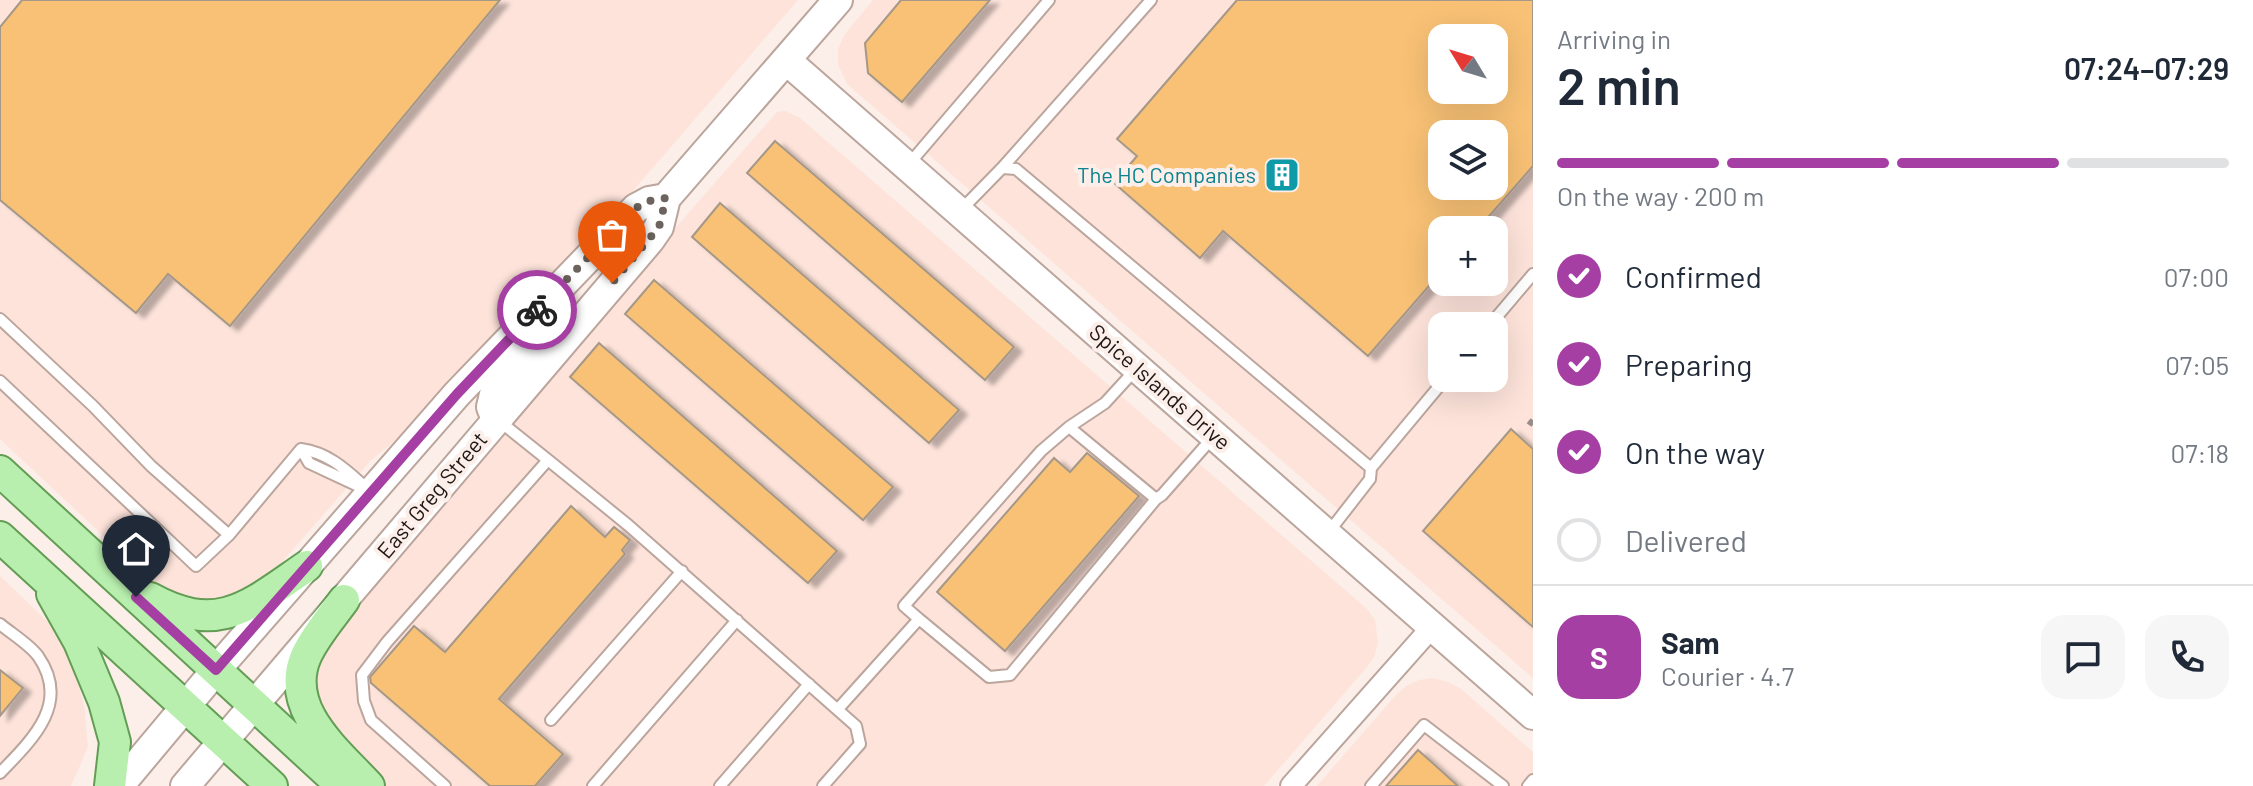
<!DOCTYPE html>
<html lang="en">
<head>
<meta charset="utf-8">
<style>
	body { margin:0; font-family:Barlow,sans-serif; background:#f6f6f7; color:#1f2937; height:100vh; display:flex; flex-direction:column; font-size:30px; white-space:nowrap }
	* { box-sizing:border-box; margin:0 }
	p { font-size:26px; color:#747a83 }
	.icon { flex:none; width:44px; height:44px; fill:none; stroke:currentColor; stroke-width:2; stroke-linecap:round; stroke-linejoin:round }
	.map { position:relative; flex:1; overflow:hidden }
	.details { display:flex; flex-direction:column; background:#fff; width:720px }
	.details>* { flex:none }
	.needle { width:52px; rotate:308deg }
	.buttons { position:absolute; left:1428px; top:24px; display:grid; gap:16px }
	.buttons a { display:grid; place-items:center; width:80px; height:80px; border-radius:16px; background:#fff; box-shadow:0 8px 32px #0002; font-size:40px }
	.pin { position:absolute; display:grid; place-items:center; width:68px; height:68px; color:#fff; margin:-82px -34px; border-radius:50% 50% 50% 0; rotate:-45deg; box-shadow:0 0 8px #0007 }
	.pin .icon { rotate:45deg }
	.courier { position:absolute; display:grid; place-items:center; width:80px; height:80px; margin:-40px; border:6px solid #a53fa3; border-radius:50%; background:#fff; color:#222; box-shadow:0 2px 10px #0007 }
	.head em { font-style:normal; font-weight:600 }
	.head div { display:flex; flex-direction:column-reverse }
	.head { display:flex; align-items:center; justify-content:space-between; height:136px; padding:0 24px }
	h1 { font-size:52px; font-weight:600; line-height:60px }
	.bar { display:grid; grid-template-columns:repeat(4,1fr); gap:12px 8px; align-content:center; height:96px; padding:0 24px }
	.bar i { height:10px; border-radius:6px; background:#e0e1e3 }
	.bar .on { background:#a53fa3 }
	.bar p { grid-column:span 4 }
	.line { display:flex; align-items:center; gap:20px; padding:0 24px; border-top:2px solid #e0e1e3 }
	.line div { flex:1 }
	.round { display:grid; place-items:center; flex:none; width:84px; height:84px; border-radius:24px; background:#f6f6f7 }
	ol { padding:0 24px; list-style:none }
	li { display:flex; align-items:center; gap:24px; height:88px }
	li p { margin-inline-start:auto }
	li .icon { padding:8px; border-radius:50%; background:#a53fa3; color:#fff; stroke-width:4 }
	li:last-child { color:#747a83 }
	li i { width:44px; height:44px; border:4px solid #e0e1e3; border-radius:50% }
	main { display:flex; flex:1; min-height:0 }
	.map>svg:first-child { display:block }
</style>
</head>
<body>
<main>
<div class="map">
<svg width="1533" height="786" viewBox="0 0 1533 786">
	<defs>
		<filter id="shadow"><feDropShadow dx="8" dy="4.5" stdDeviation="2" flood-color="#0004"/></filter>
	</defs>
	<rect width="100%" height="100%" fill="#fceee8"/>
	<!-- built -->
	<path fill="#fde3da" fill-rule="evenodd" d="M0 0H798L612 215 409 430 371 460 268 578 212 608 158 587 0 439Z
		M873 0H1533V678L847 84 838 64V49L845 34ZM1442 38H1494V90H1442ZM1442 134H1494V186H1442ZM1442 230H1494V282H1442ZM1442 326H1494V378H1442Z
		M785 111 800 118 1367 609 1375 620 1378 643 1374 657 1367 667 1264 786H385L330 731 311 683 314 667 335 629 438 511 564 355 770 120 777 112Z
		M0 576 51 625 72 663 84 705 88 747 71 786H0Z
		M1433 678 1448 682 1461 689 1533 752V786H1317L1395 696 1406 686 1419 680Z"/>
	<!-- building -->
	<path fill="#f8c174" stroke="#a59888" stroke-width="2" fill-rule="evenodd" filter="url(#shadow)" d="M22 0H500L230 326 168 274 136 313 0 200V27Z
		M901 0H990L902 102 868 73 865 43Z
		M1237 0H1533V166L1477 230H1442V271L1368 356 1223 231 1200 258 1114 183 1137 156 1117 139ZM1442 38H1494V90H1442ZM1442 134H1494V186H1442Z
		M775 141 1014 347 985 380 747 173Z
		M720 203 959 410 929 443 692 237Z
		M654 280 893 487 863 520 625 314Z
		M599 343 837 551 808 583 570 377Z
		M1511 429 1533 449V627L1423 531Z
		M1087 453 1139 496 1005 651 937 592 1054 458 1070 472Z
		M571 506 605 537 614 527 630 540 622 550 625 554 499 699 563 754 535 786H490L371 683 370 677 414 626 445 652Z
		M0 670 23 688 0 716Z
		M1418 750 1436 766 1458 786H1386Z"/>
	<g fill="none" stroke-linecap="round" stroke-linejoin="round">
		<defs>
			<path id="lane" d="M909 164 1049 0
				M1002 168 1151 0
				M961 210 1002 168 1016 169 1371 468 1370 479 1328 533
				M0 319 93 406 151 466 229 535
				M1489 326 1533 274
				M1136 369 1105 403 1069 427 1156 499 1162 495 1214 436
				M0 381 196 566 229 535 301 449
				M301 449C331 453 349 473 371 492L309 463Z
				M548 460 628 525 856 726 860 744 823 786
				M1371 468 1446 378
				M919 619 989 677 1010 675 1156 499
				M0 624C12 634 29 644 38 656 71 703 33 739 0 773
				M838 709 919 619 904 606 1041 451 1069 427
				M551 720 682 571
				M445 786 371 720 364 701 362 675 387 642 548 460 498 420
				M593 786 737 620
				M720 786 809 684
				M1371 786 1424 725 1503 786
				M1528 786 1533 780"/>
			<path id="street" d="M1291 786 1432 627"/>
			<path id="secondary" d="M786 60 1533 715
				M496 419 491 407 495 390 502 379 537 338 554 309
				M119 786 216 670 457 394 636 208 649 201 666 198
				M185 786 650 240 659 227 666 198 838 0"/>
			<path id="primary" d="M0 471 342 786
				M0 537 272 786
				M52 594 79 642 104 702 115 742 110 786
				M150 598C219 636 250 605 307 566
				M344 600C331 618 315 636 306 656 283 709 337 751 369 786"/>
		</defs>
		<!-- lane casing -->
		<use href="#lane" stroke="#bba59d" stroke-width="14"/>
		<!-- street casing -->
		<use href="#street" stroke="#bba59d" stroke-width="24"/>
		<!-- secondary casing -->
		<use href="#secondary" stroke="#bba59d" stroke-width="32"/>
		<!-- primary casing -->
		<use href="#primary" stroke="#639d55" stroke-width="34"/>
		<!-- lane -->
		<use href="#lane" stroke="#fff" stroke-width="10"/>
		<!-- street -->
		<use href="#street" stroke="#fff" stroke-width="20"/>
		<!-- secondary -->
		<use href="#secondary" stroke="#fff" stroke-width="28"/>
		<!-- primary -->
		<use href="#primary" stroke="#b8efae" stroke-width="30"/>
		<!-- rail -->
		<path stroke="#988d88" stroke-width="6" stroke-dasharray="14 14" stroke-linecap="butt" d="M1529 425 1533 420"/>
	</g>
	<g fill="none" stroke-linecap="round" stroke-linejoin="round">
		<!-- done -->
		<path stroke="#6c625e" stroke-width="8" stroke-dasharray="0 14.4" d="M537 310 636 208 649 201 666 198 659 227 612 283"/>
		<!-- route -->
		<path stroke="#a53fa3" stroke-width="10" d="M136 597 216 670 457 394 537 310"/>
	</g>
	<!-- icons -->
	<defs>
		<symbol id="building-square" viewBox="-11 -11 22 22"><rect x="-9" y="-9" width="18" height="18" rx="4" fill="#0f9aa8" stroke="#fceee8"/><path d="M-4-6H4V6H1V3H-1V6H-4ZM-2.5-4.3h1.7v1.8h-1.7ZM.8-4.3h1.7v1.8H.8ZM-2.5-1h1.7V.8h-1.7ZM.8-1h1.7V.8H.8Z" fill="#fff"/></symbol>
	</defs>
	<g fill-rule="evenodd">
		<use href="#building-square" x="1262" y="155" width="40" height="40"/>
	</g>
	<g text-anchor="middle" stroke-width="8" stroke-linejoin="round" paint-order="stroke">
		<!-- culture labels -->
		<g font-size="22" fill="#0d838f" stroke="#fceee8" text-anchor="end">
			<text x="1256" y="183">The HC Companies</text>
		</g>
		<!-- street labels -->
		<g font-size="22" fill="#1f1714" stroke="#fceee8">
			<text transform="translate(1160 387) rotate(41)" y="8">Spice Islands Drive</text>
			<text transform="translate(432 495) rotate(-50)" y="8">East Greg Street</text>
		</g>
	</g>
</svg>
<div class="buttons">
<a><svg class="needle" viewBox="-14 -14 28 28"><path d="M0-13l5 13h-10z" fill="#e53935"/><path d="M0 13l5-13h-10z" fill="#747a83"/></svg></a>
<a><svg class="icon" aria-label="layers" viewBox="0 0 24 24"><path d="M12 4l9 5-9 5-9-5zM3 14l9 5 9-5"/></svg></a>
<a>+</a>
<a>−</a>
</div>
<div class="pin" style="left:612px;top:283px;background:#ea580c"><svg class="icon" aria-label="bag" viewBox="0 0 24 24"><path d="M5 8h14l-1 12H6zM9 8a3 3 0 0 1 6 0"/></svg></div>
<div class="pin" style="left:136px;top:597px;background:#1f2937"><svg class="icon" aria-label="home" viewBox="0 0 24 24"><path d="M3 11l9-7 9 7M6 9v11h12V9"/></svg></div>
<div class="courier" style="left:537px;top:310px"><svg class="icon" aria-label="bike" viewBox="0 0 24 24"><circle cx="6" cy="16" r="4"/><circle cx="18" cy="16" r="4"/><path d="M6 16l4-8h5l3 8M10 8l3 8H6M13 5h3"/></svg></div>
</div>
<section class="details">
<div class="head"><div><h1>2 min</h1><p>Arriving in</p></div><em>07:24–07:29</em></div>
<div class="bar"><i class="on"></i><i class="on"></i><i class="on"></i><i></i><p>On the way · 200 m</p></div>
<ol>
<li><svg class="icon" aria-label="check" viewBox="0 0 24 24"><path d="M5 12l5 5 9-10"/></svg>Confirmed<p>07:00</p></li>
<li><svg class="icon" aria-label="check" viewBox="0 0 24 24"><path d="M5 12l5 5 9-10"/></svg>Preparing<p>07:05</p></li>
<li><svg class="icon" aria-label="check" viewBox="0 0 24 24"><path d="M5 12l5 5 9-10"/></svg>On the way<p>07:18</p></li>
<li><i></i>Delivered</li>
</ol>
<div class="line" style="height:144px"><b class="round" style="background:#a53fa3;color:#fff">S</b><div><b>Sam</b><p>Courier · 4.7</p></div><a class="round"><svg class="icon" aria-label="chat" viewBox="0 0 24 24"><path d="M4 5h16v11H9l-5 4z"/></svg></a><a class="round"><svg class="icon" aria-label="phone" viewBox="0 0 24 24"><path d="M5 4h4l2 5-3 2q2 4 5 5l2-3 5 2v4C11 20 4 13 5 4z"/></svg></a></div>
</section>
</main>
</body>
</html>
